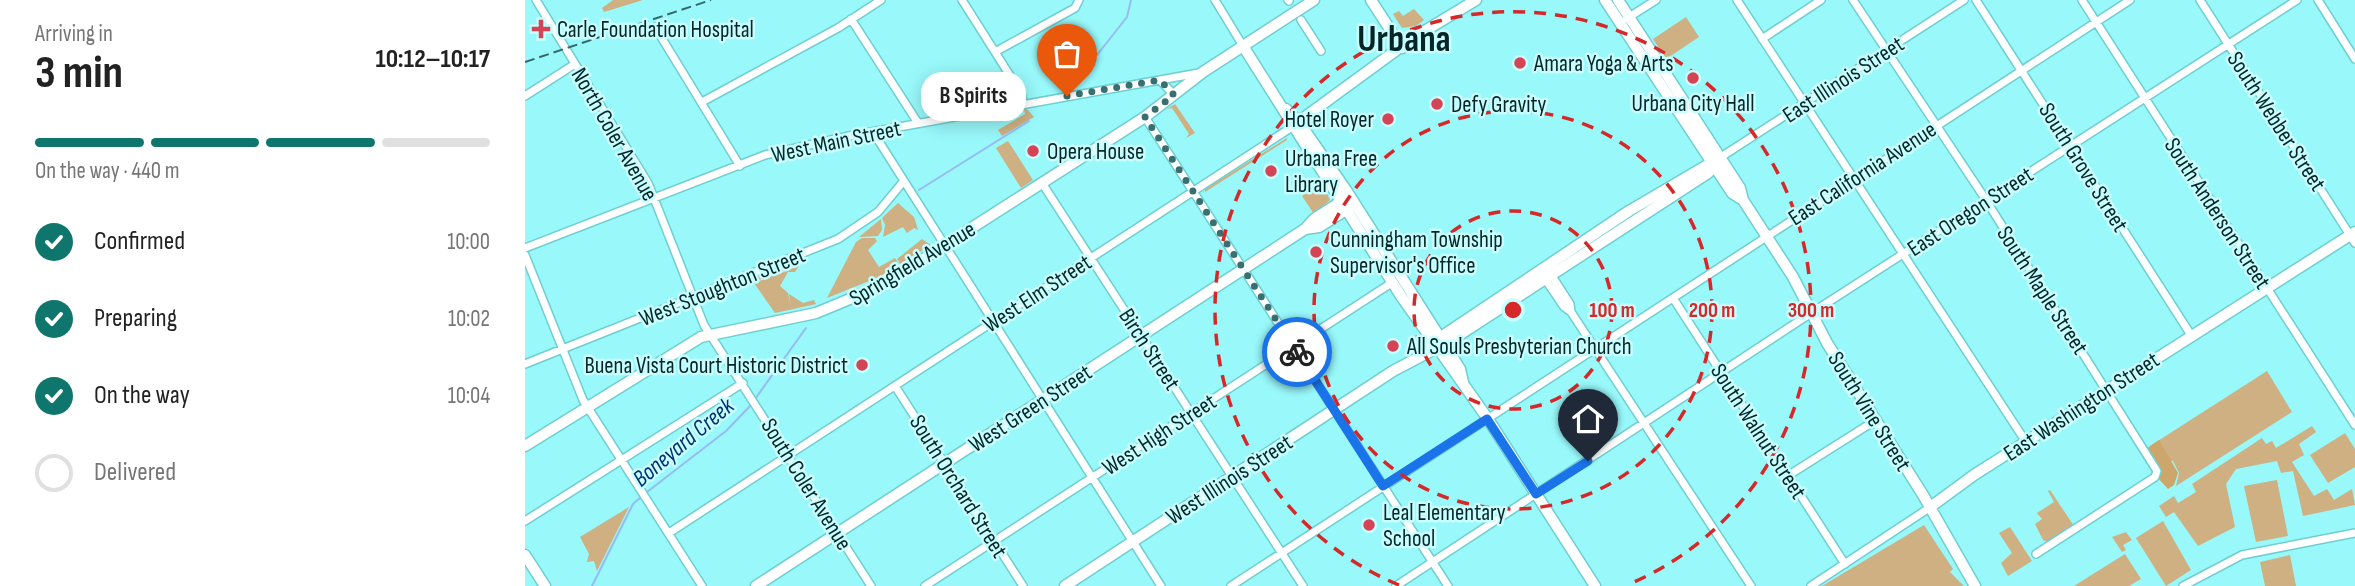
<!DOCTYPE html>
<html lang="en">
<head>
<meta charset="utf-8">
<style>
	body { margin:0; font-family:"Sofia Sans Condensed",sans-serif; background:#f6f6f6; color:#222; height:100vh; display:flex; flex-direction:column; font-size:26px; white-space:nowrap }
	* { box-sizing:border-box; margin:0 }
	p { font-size:23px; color:#767676 }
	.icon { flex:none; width:38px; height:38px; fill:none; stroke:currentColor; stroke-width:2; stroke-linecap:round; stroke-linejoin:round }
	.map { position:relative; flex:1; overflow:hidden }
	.details { display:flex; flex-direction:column; background:#fff; width:525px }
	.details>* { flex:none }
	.pin { position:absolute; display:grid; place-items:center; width:60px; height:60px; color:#fff; margin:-72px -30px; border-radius:50% 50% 50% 0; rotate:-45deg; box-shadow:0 0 7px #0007 }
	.pin .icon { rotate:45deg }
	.courier { position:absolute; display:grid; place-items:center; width:70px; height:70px; margin:-35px; border:5px solid #1a73e8; border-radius:50%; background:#fff; color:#222; box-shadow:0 2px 9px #0007 }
	.bubble { position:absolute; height:49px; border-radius:21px; background:#fff; box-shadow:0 4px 18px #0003; font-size:23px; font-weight:700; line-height:49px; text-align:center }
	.headline em { font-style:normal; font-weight:700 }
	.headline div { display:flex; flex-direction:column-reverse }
	.headline { display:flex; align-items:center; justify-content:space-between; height:119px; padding:0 35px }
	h1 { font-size:46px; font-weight:700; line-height:52px }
	.bar { display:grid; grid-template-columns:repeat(4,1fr); gap:10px 7px; align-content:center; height:84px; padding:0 35px }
	.bar i { height:9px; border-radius:5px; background:#e0e0e0 }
	.bar .active { background:#0f766e }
	.bar p { grid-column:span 4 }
	ol { padding:0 35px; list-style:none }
	li { display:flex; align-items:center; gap:21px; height:77px }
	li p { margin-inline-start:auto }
	li .icon { padding:7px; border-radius:50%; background:#0f766e; color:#fff; stroke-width:4 }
	li:last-child { color:#767676 }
	li i { width:38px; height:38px; border:4px solid #e0e0e0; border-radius:50% }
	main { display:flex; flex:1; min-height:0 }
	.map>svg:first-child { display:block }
</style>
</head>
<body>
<main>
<section class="details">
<div class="headline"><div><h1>3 min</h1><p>Arriving in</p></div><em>10:12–10:17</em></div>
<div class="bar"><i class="active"></i><i class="active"></i><i class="active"></i><i></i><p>On the way · 440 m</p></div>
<ol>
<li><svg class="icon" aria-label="check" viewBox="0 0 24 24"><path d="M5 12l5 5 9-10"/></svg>Confirmed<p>10:00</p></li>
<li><svg class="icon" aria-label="check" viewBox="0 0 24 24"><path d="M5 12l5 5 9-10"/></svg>Preparing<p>10:02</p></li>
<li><svg class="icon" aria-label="check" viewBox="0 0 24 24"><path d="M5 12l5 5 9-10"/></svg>On the way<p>10:04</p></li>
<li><i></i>Delivered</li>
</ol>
</section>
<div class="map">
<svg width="1830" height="586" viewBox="0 0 1830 586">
	<rect width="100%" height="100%" fill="#98f8fa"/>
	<!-- green -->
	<path fill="#ceb082" d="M88 0H118L79 12 77 8Z
		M889 9 899 20 891 26 877 28 868 14 874 11 878 16Z
		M1161 17 1174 37 1141 59 1128 39Z
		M650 104 670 133 661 138 664 134 647 108 642 109Z
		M501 108 509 117 477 136 473 130 500 114 499 110 489 111Z
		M762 138V140L680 192V189Z
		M483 141 508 180 496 188 471 148Z
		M797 183 805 200 789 214 777 196Z
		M373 203 389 217 393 230 389 228 382 233 378 227 358 237 360 225 357 218Z
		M356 219 357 230 353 236 334 237Z
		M337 238H350L352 241 343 250 354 267 370 258 374 265 354 277 302 298 331 242Z
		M397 239 406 245 375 264 372 259Z
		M272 260 274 264 215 287 213 284Z
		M274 266 270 272H263L255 286 263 293 266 306 264 294 278 303 289 300 291 304 250 313 229 283Z
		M1742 371 1767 412 1651 486 1654 473 1648 461H1635L1625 446Z
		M1787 426 1791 432 1774 444 1779 455 1767 462 1789 496 1802 489 1809 500 1827 489 1830 505 1778 516 1768 471 1756 473 1752 461 1711 469 1701 484 1710 527 1673 546 1649 512 1641 517 1634 506 1649 496 1653 503 1671 492 1667 484 1737 438 1741 444 1747 441 1751 448Z
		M1820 433 1830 449V467L1803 483 1785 455Z
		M1752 480 1763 536 1731 542 1719 486Z
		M1525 490 1551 529 1527 544 1518 540 1510 524 1517 519 1512 513 1529 502 1523 491Z
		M104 507 72 571 69 561 62 562 64 554 55 537Z
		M1638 521 1666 570 1641 586 1611 538Z
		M1399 525 1428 569 1425 572 1439 586H1297Z
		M1485 527 1507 561 1483 576 1476 563 1487 553 1474 533Z
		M1601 532 1607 540 1598 545 1601 550 1597 552 1587 537Z
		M1600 554 1616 579 1604 586H1549Z
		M1765 555 1771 586H1740L1735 562Z"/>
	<!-- forest -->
	<path fill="#cca66b" d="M1634 440 1653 473 1649 485 1643 489 1632 477 1621 449Z"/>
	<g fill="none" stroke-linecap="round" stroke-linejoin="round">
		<!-- stream -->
		<path stroke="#96bcf3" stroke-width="2" d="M572 55 602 17 606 0
			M394 190 504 121
			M230 399 281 328
			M122 492 201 431 227 404
			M67 586 108 504 117 496"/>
		<defs>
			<path id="street" d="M11 0 123 183 179 325 346 586
				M437 0 496 93 498 104
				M690 0 718 46
				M763 0 764 1
				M1212 0 1501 442
				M1328 0 1457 194 1632 471 1630 477 1511 554
				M1451 0 1666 335
				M1557 0 1830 425
				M1675 0 1830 243
				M1793 0 1830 59
				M326 19 393 123
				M1101 19 1131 0
				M776 20 796 51
				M130 27 215 166
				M1237 39 1296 0
				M470 52 550 8 554 0
				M635 80 649 95
				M0 96 50 64
				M177 102 313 28 356 0
				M620 117 923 586
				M348 132 636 586
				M1196 157 1439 0
				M517 183 778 586
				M0 248 240 155 324 136 674 73
				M0 255 58 400 177 586
				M1025 273 1045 304 1046 312
				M1018 276 1039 307 1046 312 1226 586
				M1148 298 1320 564
				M0 364 313 239 353 212 378 182
				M370 386 498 586
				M1264 475 1351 420
				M0 521 218 383
				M144 533 767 127
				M400 586 868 282
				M706 586 1605 0
				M871 586 1277 319 1772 0
				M1286 586 1404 508
				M1658 586 1717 555 1830 533"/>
			<path id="secondary" d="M846 0 877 48
				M1080 0 1207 193 1218 200
				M1093 0 1215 188 1218 200 1268 277 1302 343 1398 495 1450 586
				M718 46 876 296 963 419 1070 586
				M761 109 774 122 821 190 935 369 938 382
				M769 125 888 38 951 0
				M780 229 794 227 827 206
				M904 345 1104 211 1196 157
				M0 446 176 337 291 313 356 286 620 117 678 72 789 0
				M1404 508 1449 475 1830 232
				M0 555 20 586
				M231 586 780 229 789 219 825 196
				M540 586 868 371 925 341 1183 173 1196 157"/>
		</defs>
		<!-- street casing -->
		<use href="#street" stroke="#6fced1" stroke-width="10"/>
		<!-- secondary casing -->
		<use href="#secondary" stroke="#6fced1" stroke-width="13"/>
		<!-- street -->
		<use href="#street" stroke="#fff" stroke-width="7"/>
		<!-- secondary -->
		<use href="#secondary" stroke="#fff" stroke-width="10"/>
		<!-- rail -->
		<path stroke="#336869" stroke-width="2" stroke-dasharray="10 5" stroke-linecap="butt" d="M0 62 186 0"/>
	</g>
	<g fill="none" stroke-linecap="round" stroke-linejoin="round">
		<!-- done -->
		<path stroke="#386f70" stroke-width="7" stroke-dasharray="0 12.6" d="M542 96 635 80 649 95 620 117 772 352"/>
		<!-- route -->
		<path stroke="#1a73e8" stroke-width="9" d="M772 352 858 486 962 419 1011 494 1063 461"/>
	</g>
	<!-- distance rings -->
	<g fill="none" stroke="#d62828" stroke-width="3.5" stroke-dasharray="12 9">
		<circle cx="988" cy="310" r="99"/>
		<circle cx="988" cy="310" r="199"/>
		<path d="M874 585A298 298 0 1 1 1102 585"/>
	</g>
	<!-- markers -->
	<g fill="#d44455" stroke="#c8feff" stroke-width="2.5">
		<path d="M12.5 18.5h7v7h7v7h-7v7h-7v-7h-7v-7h7z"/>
		<circle cx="995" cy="63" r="7"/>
		<circle cx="1168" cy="78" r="7"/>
		<circle cx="912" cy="104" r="7"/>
		<circle cx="863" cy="119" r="7"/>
		<circle cx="508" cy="151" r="7"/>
		<circle cx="746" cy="171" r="7"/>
		<circle cx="791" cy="252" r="7"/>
		<circle cx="868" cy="346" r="7"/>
		<circle cx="337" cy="365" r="7"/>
		<circle cx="844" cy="525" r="7"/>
	</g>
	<g text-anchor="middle" stroke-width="5" stroke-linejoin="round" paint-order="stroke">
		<!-- poi labels -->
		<g font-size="23" fill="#052526" stroke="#c8feff" text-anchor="start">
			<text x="32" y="37">Carle Foundation Hospital</text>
			<text x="1009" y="71">Amara Yoga &amp; Arts</text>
			<text x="1168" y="111" text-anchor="middle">Urbana City Hall</text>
			<text x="926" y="112">Defy Gravity</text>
			<text x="849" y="127" text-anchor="end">Hotel Royer</text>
			<text x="522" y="159">Opera House</text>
			<text x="760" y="166">Urbana Free<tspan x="760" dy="26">Library</tspan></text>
			<text x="805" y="247">Cunningham Township<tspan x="805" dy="26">Supervisor's Office</tspan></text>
			<text x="882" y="354">All Souls Presbyterian Church</text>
			<text x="323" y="373" text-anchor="end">Buena Vista Court Historic District</text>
			<text x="858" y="520">Leal Elementary<tspan x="858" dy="26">School</tspan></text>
		</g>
		<!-- street labels -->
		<g font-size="23" fill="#052526" stroke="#c8feff">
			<text transform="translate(1318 79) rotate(-33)" y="8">East Illinois Street</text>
			<text transform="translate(1752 121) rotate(57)" y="8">South Webber Street</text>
			<text transform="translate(90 134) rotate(60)" y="8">North Coler Avenue</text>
			<text transform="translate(311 141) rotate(-12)" y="8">West Main Street</text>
			<text transform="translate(1559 167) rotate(58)" y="8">South Grove Street</text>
			<text transform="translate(1337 173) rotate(-33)" y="8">East California Avenue</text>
			<text transform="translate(1445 211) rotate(-33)" y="8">East Oregon Street</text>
			<text transform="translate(1693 213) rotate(57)" y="8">South Anderson Street</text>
			<text transform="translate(387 263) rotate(-31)" y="8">Springfield Avenue</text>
			<text transform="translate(197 286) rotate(-22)" y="8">West Stoughton Street</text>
			<text transform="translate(1518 290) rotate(57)" y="8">South Maple Street</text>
			<text transform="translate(512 293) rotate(-33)" y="8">West Elm Street</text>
			<text transform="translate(625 349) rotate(57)" y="8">Birch Street</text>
			<text transform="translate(1556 406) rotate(-33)" y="8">East Washington Street</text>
			<text transform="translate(505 408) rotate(-33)" y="8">West Green Street</text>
			<text transform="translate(1345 411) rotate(58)" y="8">South Vine Street</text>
			<text transform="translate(1234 431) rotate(57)" y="8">South Walnut Street</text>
			<text transform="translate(634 434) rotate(-33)" y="8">West High Street</text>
			<text transform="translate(704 479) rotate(-33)" y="8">West Illinois Street</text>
			<text transform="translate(282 484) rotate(58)" y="8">South Coler Avenue</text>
			<text transform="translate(434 486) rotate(58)" y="8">South Orchard Street</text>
		</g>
		<!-- water labels -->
		<g font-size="24" font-style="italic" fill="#023371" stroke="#c8feff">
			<text transform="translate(158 442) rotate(-40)" y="8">Boneyard Creek</text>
		</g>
		<!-- town labels -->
		<g font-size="37" font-weight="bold" fill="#052526" stroke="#c8feff">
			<text x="879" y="51">Urbana</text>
		</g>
	</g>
	<circle cx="988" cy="310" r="10" fill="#d62828" stroke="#c8feff" stroke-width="3.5"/>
	<g font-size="21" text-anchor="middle" font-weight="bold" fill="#d62828" stroke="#c8feff" stroke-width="5" stroke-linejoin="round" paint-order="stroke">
		<text x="1087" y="317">100 m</text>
		<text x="1187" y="317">200 m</text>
		<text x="1286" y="317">300 m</text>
	</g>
</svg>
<div class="pin" style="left:542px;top:96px;background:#ea580c"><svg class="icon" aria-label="bag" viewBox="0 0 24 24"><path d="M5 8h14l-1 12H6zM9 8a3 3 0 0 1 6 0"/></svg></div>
<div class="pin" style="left:1063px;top:461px;background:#1f2937"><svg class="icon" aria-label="home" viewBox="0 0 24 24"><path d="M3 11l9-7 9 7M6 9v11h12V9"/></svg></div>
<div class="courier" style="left:772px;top:352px"><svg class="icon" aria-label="bike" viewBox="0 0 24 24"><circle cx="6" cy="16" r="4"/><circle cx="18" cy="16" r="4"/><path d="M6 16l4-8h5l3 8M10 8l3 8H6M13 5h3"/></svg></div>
<div class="bubble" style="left:396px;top:72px;width:105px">B Spirits</div>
</div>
</main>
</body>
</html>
